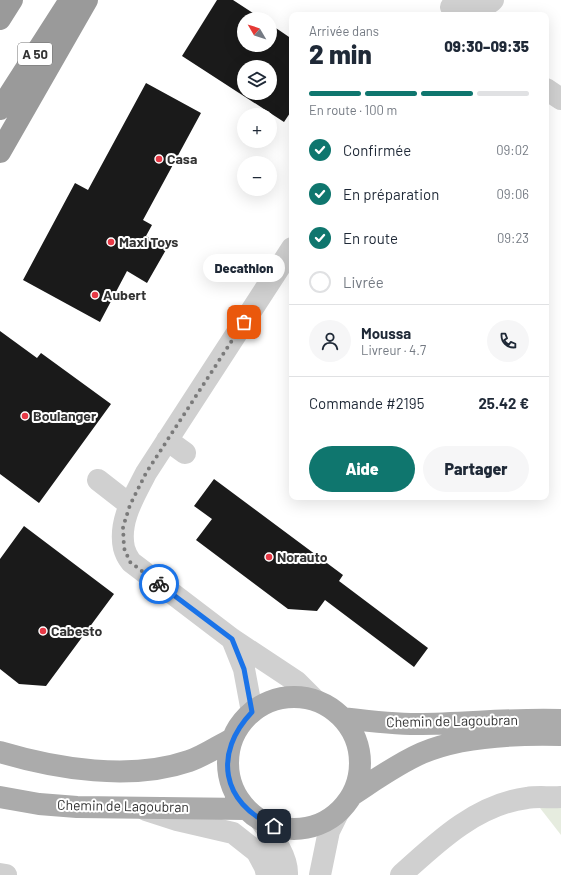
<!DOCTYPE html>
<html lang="fr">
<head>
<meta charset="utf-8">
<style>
	body { margin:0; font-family:Barlow,sans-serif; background:#f6f6f7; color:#1f2937; height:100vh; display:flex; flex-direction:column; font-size:15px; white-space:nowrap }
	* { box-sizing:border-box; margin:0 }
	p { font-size:13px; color:#747a83 }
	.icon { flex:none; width:22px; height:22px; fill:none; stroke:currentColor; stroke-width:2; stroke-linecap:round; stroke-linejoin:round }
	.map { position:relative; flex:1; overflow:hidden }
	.sheet { position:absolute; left:289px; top:12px; width:260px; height:488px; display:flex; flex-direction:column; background:#fff; border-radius:8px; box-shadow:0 4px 16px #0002 }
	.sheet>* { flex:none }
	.needle { width:26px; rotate:309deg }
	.controls { position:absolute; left:237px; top:12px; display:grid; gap:8px }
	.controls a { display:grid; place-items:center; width:40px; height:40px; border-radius:50%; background:#fff; box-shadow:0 4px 16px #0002; font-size:20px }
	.pin { position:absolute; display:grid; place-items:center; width:34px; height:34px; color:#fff; margin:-17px; border-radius:8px; box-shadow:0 2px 6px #0006 }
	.courier { position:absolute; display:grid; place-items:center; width:40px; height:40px; margin:-20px; border:3px solid #1a73e8; border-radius:50%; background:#fff; color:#222; box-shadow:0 1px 5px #0007 }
	.bubble { position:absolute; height:28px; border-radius:14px; background:#fff; box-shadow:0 4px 16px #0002; font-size:13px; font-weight:800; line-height:28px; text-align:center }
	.overview em { font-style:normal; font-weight:800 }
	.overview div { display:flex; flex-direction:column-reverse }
	.overview { display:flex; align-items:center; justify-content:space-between; height:68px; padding:0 20px }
	h1 { font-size:26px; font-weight:800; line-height:30px }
	.bar { display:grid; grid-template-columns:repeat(4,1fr); gap:6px 4px; align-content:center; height:48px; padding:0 20px }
	.bar i { height:5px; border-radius:3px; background:#e0e1e3 }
	.bar .active { background:#0f766e }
	.bar p { grid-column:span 4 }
	.line { display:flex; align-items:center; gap:10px; padding:0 20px; border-top:1px solid #e0e1e3 }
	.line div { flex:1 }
	.round { display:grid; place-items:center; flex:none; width:42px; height:42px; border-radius:21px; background:#f6f6f7 }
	ol { padding:0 20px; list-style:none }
	li { display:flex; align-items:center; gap:12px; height:44px }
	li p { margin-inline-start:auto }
	li .icon { padding:4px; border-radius:50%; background:#0f766e; color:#fff; stroke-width:4 }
	li:last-child { color:#747a83 }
	li i { width:22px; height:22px; border:2px solid #e0e1e3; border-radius:50% }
	.button { display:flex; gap:8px; margin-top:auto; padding:8px 20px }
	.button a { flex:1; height:46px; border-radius:24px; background:#0f766e; color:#fff; font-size:16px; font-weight:800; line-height:46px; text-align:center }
	.button a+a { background:#f6f6f7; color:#1f2937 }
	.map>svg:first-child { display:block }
</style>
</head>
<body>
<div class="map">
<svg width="561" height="875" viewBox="0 0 561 875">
	<rect width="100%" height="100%" fill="#fff"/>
	<!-- green -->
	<path fill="#e6ecdf" d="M561 807V835L540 808Z"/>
	<!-- building -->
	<path fill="#1a1a1a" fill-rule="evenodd" d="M217 0H233L262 19H244V45H270V24L292 39V110L284 122 182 56ZM244 67H270V93H244Z
		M146 83 201 113 143 220 152 225 146 236 167 248 147 283 127 271 100 322 23 280 75 183 88 190Z
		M0 331 37 358 41 353 111 404 39 503 0 474Z
		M214 479 343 575 339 581 428 648 414 667 325 600 317 611 288 609 196 540 212 519 194 506Z
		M24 526 114 594 46 686 19 684 0 669V559Z"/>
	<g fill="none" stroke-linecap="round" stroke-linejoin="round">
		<!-- minor -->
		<path stroke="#d0d0d0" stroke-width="22" d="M451 7 491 2 493 0
			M546 89 561 99
			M292 248 146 473C135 495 118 521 124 548 125 552 128 558 131 562L232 639 297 682 314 699
			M167 440 185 453
			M98 480 130 505
			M232 639 244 669 252 712
			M146 810 177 820 233 833 257 852 265 867 267 875
			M261 821C272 836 288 856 287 875
			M0 874 6 875
			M320 875 329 831 338 813
			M401 875C437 842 477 804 527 798 538 796 550 798 561 797"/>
		<!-- major -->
		<path stroke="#ababab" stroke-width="22" d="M228 763a66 66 0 1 1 132 0a66 66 0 1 1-132 0Z
			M343 718C368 721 392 724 417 724 465 724 513 718 561 720
			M0 752C57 769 131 781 189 761 204 756 218 746 232 739
			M352 795C375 780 397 764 422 753 461 736 520 734 561 735
			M0 797 39 804 77 807 246 809"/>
		<!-- highway -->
		<path stroke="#9a9a9a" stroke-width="22" d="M0 19 12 0
			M0 109 70 0
			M0 152 87 0"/>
	</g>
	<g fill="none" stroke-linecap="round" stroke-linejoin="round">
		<!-- done -->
		<path stroke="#7a7a7a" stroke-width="4" stroke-dasharray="0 7.2" d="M159 584 130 562 124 548 123 527 130 505 146 473 244 322"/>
		<!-- route -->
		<path stroke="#1a73e8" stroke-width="5" d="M159 584 232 639 244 669 252 712C213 753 221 803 274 826"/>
	</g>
	<!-- markers -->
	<g fill="#e63946" stroke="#fff" stroke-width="1.5">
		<circle cx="159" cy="159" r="4"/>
		<circle cx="111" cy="242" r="4"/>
		<circle cx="95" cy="295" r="4"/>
		<circle cx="25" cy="416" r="4"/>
		<circle cx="269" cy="557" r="4"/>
		<circle cx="43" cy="631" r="4"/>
	</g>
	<g text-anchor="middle" stroke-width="4" stroke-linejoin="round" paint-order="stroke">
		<!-- shield labels -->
		<rect fill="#fff" stroke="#707070" stroke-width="1" x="18" y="43" width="34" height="22" rx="3"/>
		<g font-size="13" font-weight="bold" fill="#333">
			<text x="35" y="59">A 50</text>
		</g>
		<!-- poi labels -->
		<g font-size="14" font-weight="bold" fill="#333" stroke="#fff" text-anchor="start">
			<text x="167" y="164">Casa</text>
			<text x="119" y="247">Maxi Toys</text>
			<text x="103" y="300">Aubert</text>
			<text x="33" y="421">Boulanger</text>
			<text x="277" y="562">Norauto</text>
			<text x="51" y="636">Cabesto</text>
		</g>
		<!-- street labels -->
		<g font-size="14" fill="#333" stroke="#fff">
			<text transform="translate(452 721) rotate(-1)" y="5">Chemin de Lagoubran</text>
			<text transform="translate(123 806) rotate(1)" y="5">Chemin de Lagoubran</text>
		</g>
	</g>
</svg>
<div class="controls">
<a><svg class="needle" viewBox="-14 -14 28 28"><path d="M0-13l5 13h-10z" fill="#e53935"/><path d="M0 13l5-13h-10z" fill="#747a83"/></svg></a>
<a><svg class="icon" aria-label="layers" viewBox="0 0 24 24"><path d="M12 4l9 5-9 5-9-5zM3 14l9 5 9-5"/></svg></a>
<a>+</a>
<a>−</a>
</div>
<div class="pin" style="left:244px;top:322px;background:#ea580c"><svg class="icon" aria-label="bag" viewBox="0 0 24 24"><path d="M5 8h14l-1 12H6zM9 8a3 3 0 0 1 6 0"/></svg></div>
<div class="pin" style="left:274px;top:826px;background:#1f2937"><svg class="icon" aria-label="home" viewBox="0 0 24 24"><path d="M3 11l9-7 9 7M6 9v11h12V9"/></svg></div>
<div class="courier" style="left:159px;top:584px"><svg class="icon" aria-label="bike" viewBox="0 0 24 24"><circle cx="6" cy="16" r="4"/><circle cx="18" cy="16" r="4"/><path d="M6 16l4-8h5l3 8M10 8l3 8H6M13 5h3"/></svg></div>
<div class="bubble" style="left:203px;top:254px;width:82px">Decathlon</div>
<section class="sheet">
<div class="overview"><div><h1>2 min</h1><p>Arrivée dans</p></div><em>09:30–09:35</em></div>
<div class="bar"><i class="active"></i><i class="active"></i><i class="active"></i><i></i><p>En route · 100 m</p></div>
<ol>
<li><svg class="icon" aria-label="check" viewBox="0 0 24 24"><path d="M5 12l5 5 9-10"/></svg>Confirmée<p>09:02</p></li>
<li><svg class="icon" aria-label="check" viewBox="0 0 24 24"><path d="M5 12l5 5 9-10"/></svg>En préparation<p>09:06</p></li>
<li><svg class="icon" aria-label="check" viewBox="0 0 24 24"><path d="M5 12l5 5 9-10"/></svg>En route<p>09:23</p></li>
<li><i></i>Livrée</li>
</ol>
<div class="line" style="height:72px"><a class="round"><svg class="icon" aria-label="person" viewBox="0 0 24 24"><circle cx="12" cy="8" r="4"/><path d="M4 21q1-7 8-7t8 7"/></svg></a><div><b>Moussa</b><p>Livreur · 4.7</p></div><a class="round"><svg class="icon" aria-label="phone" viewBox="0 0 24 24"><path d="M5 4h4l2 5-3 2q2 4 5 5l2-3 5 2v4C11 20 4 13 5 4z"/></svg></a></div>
<div class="line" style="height:52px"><div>Commande #2195</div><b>25.42 €</b></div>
<div class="button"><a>Aide</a><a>Partager</a></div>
</section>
</div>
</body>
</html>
